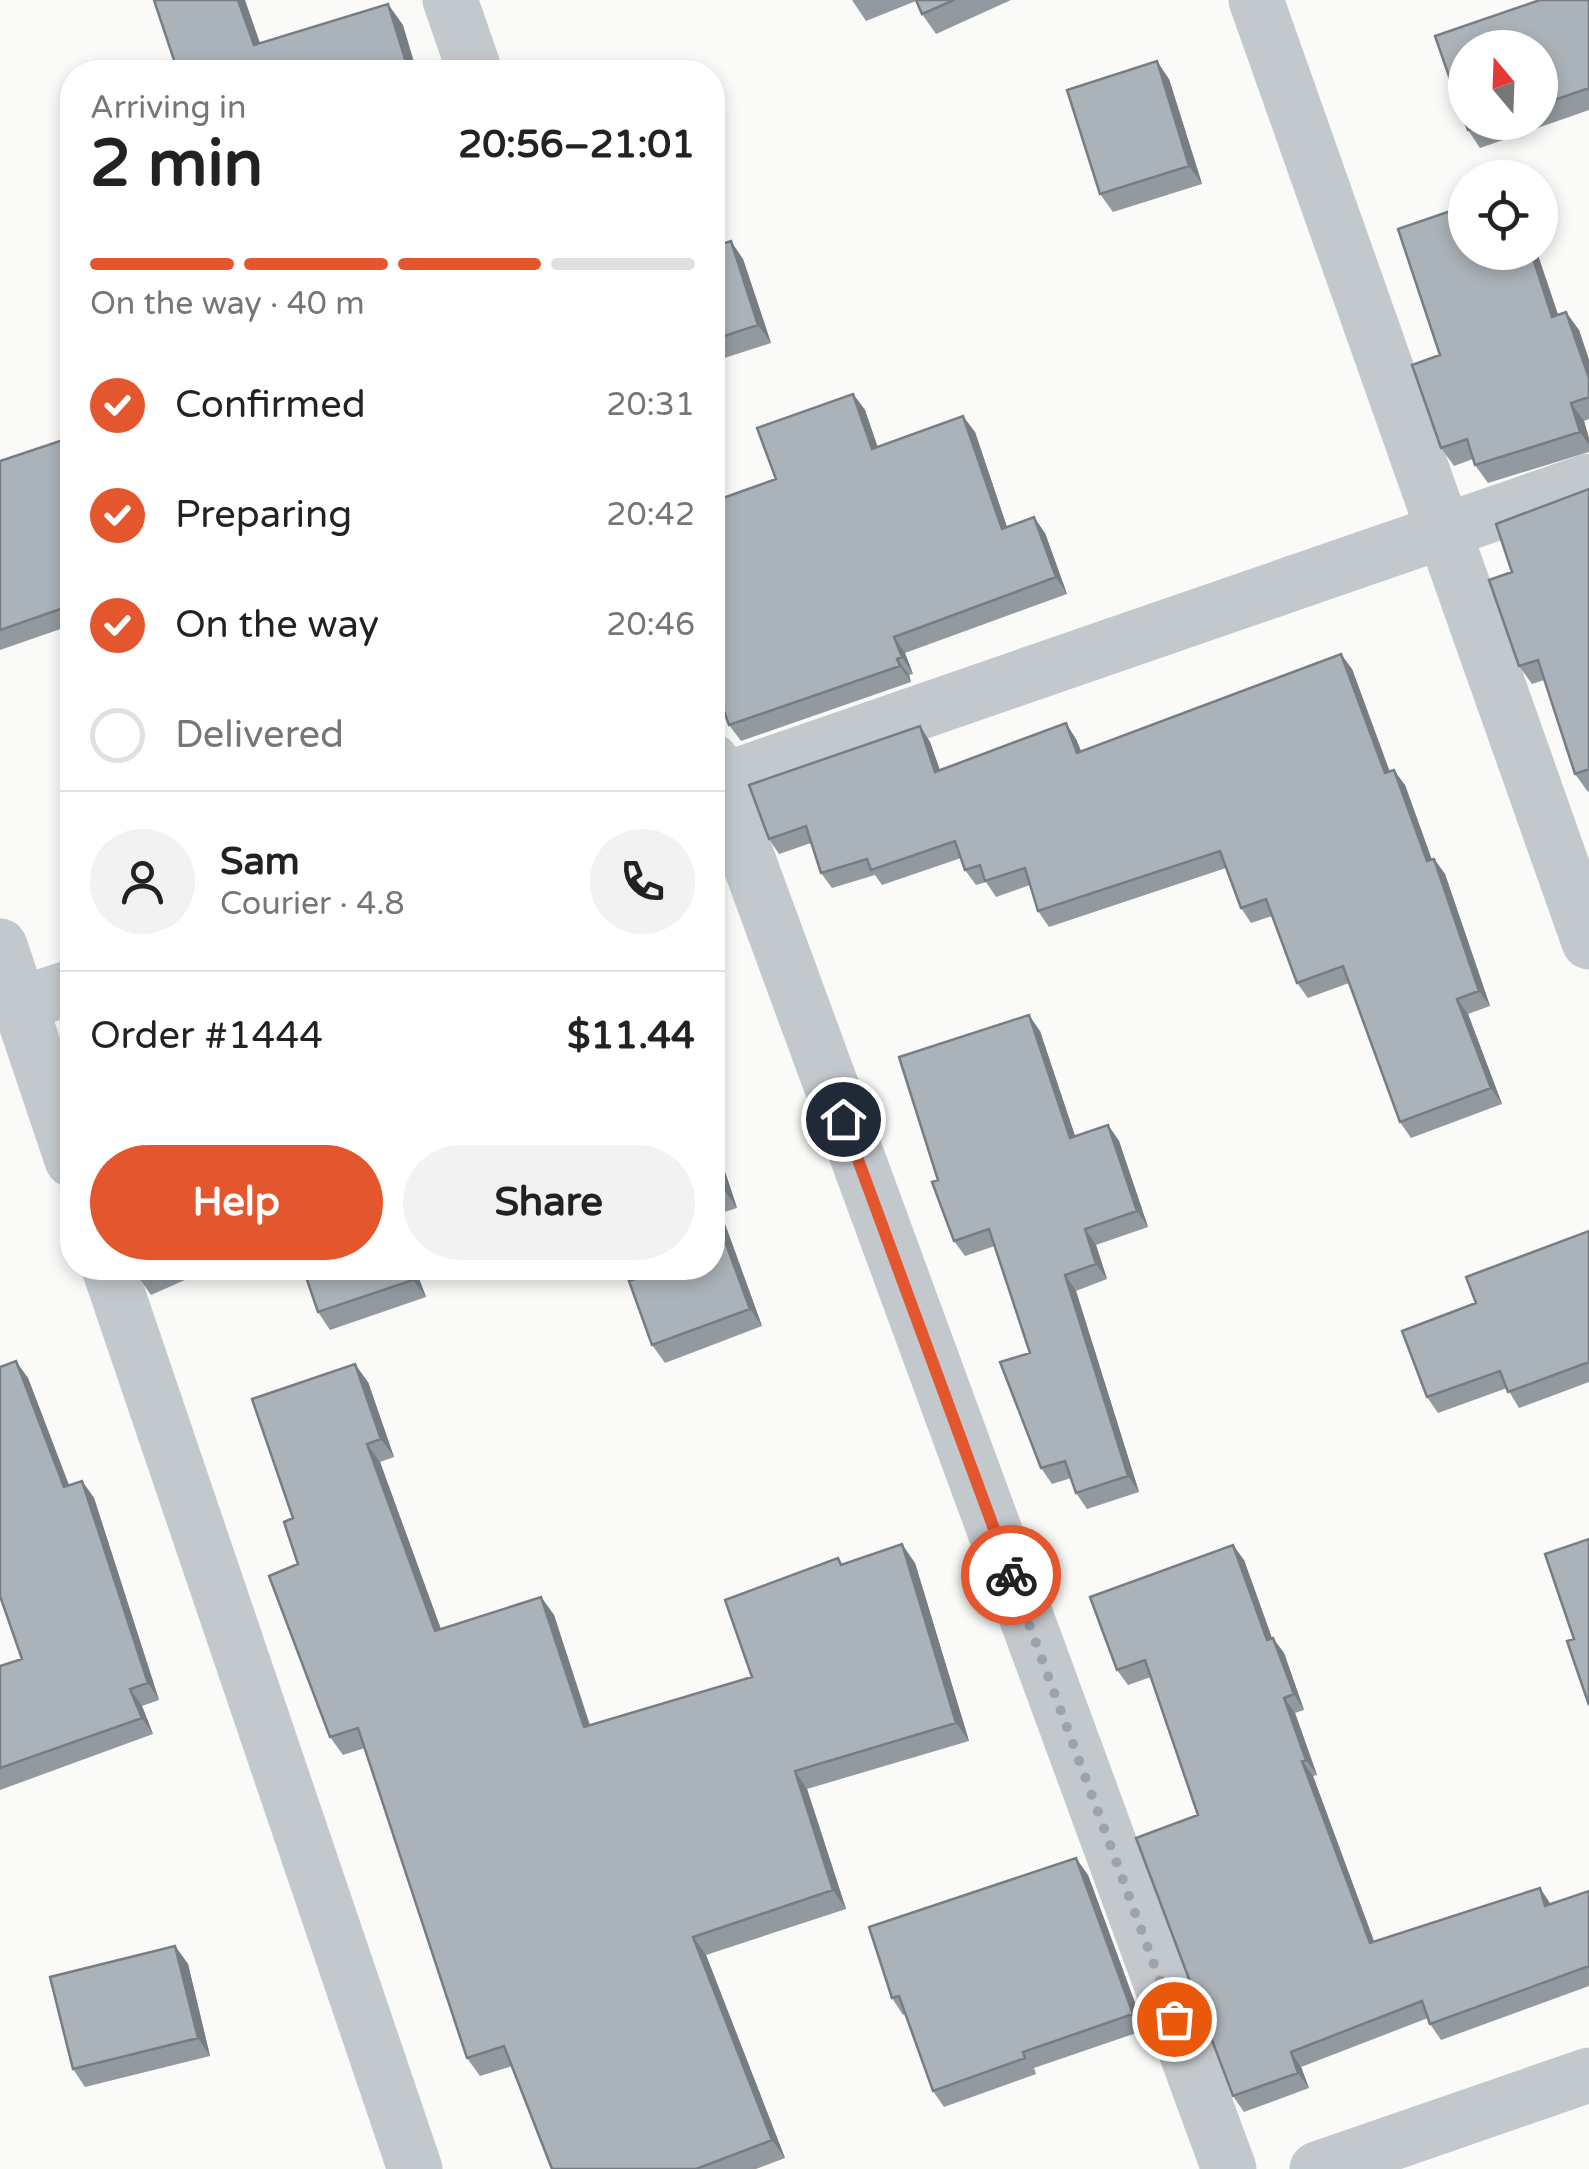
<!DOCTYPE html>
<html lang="en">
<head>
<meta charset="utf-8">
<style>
	body { margin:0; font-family:"Varela Round",sans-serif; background:#f2f2f2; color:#222; height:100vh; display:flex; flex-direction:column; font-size:38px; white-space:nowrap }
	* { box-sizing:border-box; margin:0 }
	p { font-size:32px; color:#767676 }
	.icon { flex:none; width:55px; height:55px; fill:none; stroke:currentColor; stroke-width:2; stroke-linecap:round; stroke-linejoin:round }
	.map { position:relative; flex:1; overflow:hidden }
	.details { position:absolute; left:60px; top:60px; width:665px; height:1220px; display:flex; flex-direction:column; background:#fff; border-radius:40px; box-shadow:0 5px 15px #0003 }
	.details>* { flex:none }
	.needle { width:65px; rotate:341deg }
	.tools { position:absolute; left:1448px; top:30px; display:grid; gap:20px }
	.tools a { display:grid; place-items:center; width:110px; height:110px; border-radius:50%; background:#fff; box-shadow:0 5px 15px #0003; font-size:50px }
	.pin { position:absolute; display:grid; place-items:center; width:85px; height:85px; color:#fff; margin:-42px; border:5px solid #fff; border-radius:50%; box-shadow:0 2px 10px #0007 }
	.courier { position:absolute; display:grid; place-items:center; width:100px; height:100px; margin:-50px; border:8px solid #e4572e; border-radius:50%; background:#fff; color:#222; box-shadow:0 2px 12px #0007 }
	.overview em { font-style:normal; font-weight:700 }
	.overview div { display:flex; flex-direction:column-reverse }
	.overview { display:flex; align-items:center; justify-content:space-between; height:170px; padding:0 30px }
	h1 { font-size:65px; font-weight:700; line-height:75px }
	.bar { display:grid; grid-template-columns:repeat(4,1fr); gap:15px 10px; align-content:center; height:120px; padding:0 30px }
	.bar i { height:12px; border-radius:8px; background:#e0e0e0 }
	.bar .selected { background:#e4572e }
	.bar p { grid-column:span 4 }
	.line { display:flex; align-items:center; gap:25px; padding:0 30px; border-top:2px solid #e0e0e0 }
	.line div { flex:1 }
	.round { display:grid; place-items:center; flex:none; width:105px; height:105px; border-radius:52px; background:#f2f2f2 }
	ol { padding:0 30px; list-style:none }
	li { display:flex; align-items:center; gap:30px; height:110px }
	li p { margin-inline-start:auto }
	li .icon { padding:10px; border-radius:50%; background:#e4572e; color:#fff; stroke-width:4 }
	li:last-child { color:#767676 }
	li i { width:55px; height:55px; border:5px solid #e0e0e0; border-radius:50% }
	.primary-button { display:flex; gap:20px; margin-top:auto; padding:20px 30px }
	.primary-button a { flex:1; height:115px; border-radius:60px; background:#e4572e; color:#fff; font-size:40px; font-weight:700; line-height:115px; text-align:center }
	.primary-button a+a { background:#f2f2f2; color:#222 }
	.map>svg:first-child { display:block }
</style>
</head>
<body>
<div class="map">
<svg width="1589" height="2169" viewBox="0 0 1589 2169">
	<rect width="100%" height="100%" fill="#fafaf8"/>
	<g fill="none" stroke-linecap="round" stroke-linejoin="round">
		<!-- minor -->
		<path stroke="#c3c8cc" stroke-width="55" d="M450 0 475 72
			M1256 0 1589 942
			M712 761 1229 2169
			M712 784 1589 481
			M0 946 72 1160
			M20 1004 72 987
			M109 1268 415 2169
			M1317 2169 1589 2075"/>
	</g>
	<!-- wall -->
	<path fill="#929a9f" d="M852 0H1011L936 34 922 14 916 1 866 21Z
		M1589 0V110L1480 148 1468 130 1465 122H1540V48Z
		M1169 79 1202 184 1113 212 1100 194Z
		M712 247 743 259 771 343 712 362Z
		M1558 315 1579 330 1589 360V419L1584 421 1589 438V452L1488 483 1475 465 1473 459 1454 466 1441 448Z
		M853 394 865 410 877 447 975 432 1007 527 1045 533 1067 594 905 653 913 674 909 675 911 682 741 741 729 725 776 479Z
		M72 437V625L0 650V461Z
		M1589 489V791L1588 792 1575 774 1544 680 1532 684 1519 666 1512 572Z
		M1352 669 1390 772 1405 785 1432 860 1434 859 1445 874 1490 1006 1468 1014 1502 1104 1411 1138 1400 1122 1349 983 1308 998 1297 983 1272 916 1251 923 1241 908 1226 868 1049 927 1038 911 1030 885 996 897 986 882 976 885 965 870 961 858 882 885 875 875 832 888 821 873 811 843 779 854 769 839 920 726 930 742 940 770 1076 739 1081 751Z
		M1040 1031 1075 1136 1108 1125 1119 1141 1148 1227 1096 1245 1107 1279 1076 1291 1139 1492 1087 1509 1076 1493 1071 1478 1052 1484 1041 1468 1030 1353 995 1246 965 1256 954 1241 938 1180Z
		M712 1132 737 1208 721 1213 762 1326 665 1363 652 1345 647 1275 712 1268Z
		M1589 1231V1382L1519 1408 1507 1388 1438 1413 1427 1397 1476 1303Z
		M135 1268H212L151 1295 139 1278Z
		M415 1268 426 1297 330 1330 318 1312Z
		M28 1378 69 1485 82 1481 94 1498 159 1700 142 1706 153 1734 0 1790V1666L22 1659Z
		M368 1382 394 1457 380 1462 441 1629 541 1597 554 1615 590 1725 752 1677 843 1565 915 1563 969 1741 807 1789 846 1909 706 1955 785 2158 756 2169H552L512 2066 480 2076 467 2058 365 1748 343 1755 330 1737 298 1564 293 1518Z
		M1244 1560 1272 1638 1284 1653 1304 1710 1295 1713 1317 1775 1313 1776 1374 1941 1550 1904 1589 1891V1986L1441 2040 1430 2024 1428 2018 1301 2067 1309 2088 1244 2112 1233 2096 1198 1815 1151 1677 1128 1685 1117 1670Z
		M1088 1875 1145 2030 1034 2068 1036 2074 944 2107 933 2091 905 2014 903 2015 892 1998Z
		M175 1946 188 1964 210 2056 85 2087 73 2069Z"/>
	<!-- shaded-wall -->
	<path fill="#777d82" d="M238 0H245L268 66 254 45Z
		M388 4 403 25 417 72H409Z
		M1157 61 1169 79 1202 184 1189 166Z
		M731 241 743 259 771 343 758 325Z
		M1531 252H1537L1565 335 1552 317Z
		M1566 312 1579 330 1589 360V378Z
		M853 394 865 410 884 465 872 449Z
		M1571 403 1584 421 1589 438V445L1580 432Z
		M963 416 975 432 1013 545 1002 529Z
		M1034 517 1045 533 1067 594 1056 577Z
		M894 637 905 653 913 674 902 657Z
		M1341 654 1352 669 1396 789 1385 773Z
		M897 659 909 675 911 682 900 666Z
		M1066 723 1076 739 1088 768 1077 753Z
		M920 726 930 742 946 788 935 772Z
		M1394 770 1405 785 1438 877 1427 861Z
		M1434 859 1445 874 1490 1006 1479 991Z
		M1457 999 1468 1014 1502 1104 1491 1088Z
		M1029 1015 1040 1031 1081 1154 1070 1138Z
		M1108 1125 1119 1141 1148 1227 1137 1211Z
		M712 1132 737 1208 725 1191 712 1152Z
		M712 1201 721 1213 762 1326 750 1309 712 1206Z
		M1085 1229 1096 1245 1107 1279 1096 1264Z
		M409 1268H415L426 1297 413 1280Z
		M1065 1275 1076 1291 1139 1492 1128 1476Z
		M16 1361 28 1378 76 1504 64 1487Z
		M355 1364 368 1382 394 1457 381 1439Z
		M367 1444 380 1462 448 1649 435 1631Z
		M82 1481 94 1498 159 1700 148 1683Z
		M902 1544 915 1563 969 1741 956 1723Z
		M1233 1545 1244 1560 1278 1655 1267 1640Z
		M541 1597 554 1615 596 1745 584 1727Z
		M1273 1638 1284 1653 1304 1710 1294 1694Z
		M130 1689 142 1706 153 1734 142 1718Z
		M1284 1698 1295 1713 1317 1775 1306 1760Z
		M1302 1761 1313 1776 1380 1958 1370 1943Z
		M795 1771 807 1789 846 1909 833 1890Z
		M1076 1858 1088 1875 1145 2030 1133 2014Z
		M1540 1888 1550 1903 1545 1906Z
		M693 1937 706 1955 785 2158 772 2140Z
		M175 1946 188 1964 210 2056 198 2038Z
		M1291 2052 1301 2067 1309 2088 1298 2073Z"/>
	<!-- building -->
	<path fill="#aab3b9" stroke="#777d82" stroke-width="2.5" d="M154 0H238L254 45 388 4 409 72H178Z
		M916 0H954L922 14Z
		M1540 0H1589V88L1540 105V48H1465V122L1435 36Z
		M1157 61 1189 166 1100 194 1067 90Z
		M1465 122H1489L1468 130Z
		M1465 206V252H1531L1552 317 1566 312 1589 378V397L1571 403 1580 432 1475 465 1467 439 1441 448 1412 365 1440 355 1398 229Z
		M731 241 758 325 712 340V247Z
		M853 394 872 449 963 416 1002 529 1034 517 1056 577 894 637 902 657 897 659 900 666 729 725 712 678V502L776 479 757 428Z
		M72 437V605L0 630V461Z
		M1589 489V769L1575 774 1538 660 1519 666 1489 580 1512 572 1496 524Z
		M1341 654 1385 773 1394 770 1427 861 1434 859 1479 991 1457 999 1491 1088 1400 1122 1343 966 1297 983 1266 899 1241 908 1220 851 1038 911 1025 868 985 881 980 865 965 870 955 841 871 870 867 859 821 873 806 826 769 839 749 785 920 726 935 772 1066 723 1077 753Z
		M1029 1015 1070 1138 1108 1125 1137 1211 1085 1229 1096 1264 1065 1275 1128 1476 1076 1493 1065 1461 1041 1468 1000 1362 1030 1353 989 1229 954 1241 932 1182 938 1180 899 1057Z
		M712 1152 725 1191 712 1195Z
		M712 1206 750 1309 652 1345 629 1281 647 1275 644 1268H712Z
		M1589 1231V1362L1508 1392 1500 1371 1427 1397 1402 1331 1476 1303 1466 1277Z
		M135 1268H161L139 1278Z
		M303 1268H409L413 1280 318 1312Z
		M16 1361 64 1487 82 1481 148 1683 130 1689 142 1718 0 1768V1666L22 1659 0 1596V1367Z
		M355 1364 381 1439 367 1444 435 1631 541 1597 584 1727 752 1677 725 1600 838 1558 841 1565 902 1544 956 1723 795 1771 833 1890 693 1937 772 2140 696 2169H552L504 2046 467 2058 358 1728 330 1737 269 1576 298 1564 284 1522 293 1518 252 1399Z
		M1589 1539V1705L1567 1641 1574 1639 1545 1554Z
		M1233 1545 1267 1640 1273 1638 1294 1694 1284 1698 1306 1760 1302 1761 1370 1943 1540 1888 1545 1906 1589 1891V1966L1430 2024 1422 2001 1291 2052 1298 2073 1233 2096 1136 1838 1198 1815 1145 1660 1117 1670 1090 1597Z
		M1076 1858 1133 2014 1023 2052 1025 2058 933 2091 899 1996 892 1998 869 1927Z
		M175 1946 198 2038 73 2069 50 1977Z"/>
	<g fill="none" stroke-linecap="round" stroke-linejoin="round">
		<!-- done -->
		<path stroke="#99a4ac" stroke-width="10" stroke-dasharray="0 18" d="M1011 1575 1174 2019"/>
		<!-- route -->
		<path stroke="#e4572e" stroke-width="12" d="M843 1119 1011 1575"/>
	</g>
</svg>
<div class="tools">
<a><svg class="needle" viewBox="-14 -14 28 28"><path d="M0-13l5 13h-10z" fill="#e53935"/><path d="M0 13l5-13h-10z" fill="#767676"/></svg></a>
<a><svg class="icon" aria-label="locate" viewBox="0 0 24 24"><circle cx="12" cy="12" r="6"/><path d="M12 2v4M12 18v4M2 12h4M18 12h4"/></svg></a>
</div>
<div class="pin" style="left:1174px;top:2019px;background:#ea580c"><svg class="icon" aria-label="bag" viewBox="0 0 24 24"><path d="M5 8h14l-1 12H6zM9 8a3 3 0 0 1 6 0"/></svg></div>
<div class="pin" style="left:843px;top:1119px;background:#1f2937"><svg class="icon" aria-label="home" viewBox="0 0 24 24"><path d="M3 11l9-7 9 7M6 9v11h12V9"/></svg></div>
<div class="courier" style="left:1011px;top:1575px"><svg class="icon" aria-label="bike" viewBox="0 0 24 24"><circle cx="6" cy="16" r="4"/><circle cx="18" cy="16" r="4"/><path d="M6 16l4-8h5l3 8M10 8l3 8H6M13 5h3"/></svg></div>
<section class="details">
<div class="overview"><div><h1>2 min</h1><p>Arriving in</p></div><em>20:56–21:01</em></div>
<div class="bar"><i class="selected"></i><i class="selected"></i><i class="selected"></i><i></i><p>On the way · 40 m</p></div>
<ol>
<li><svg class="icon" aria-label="check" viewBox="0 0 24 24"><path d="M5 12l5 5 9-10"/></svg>Confirmed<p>20:31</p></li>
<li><svg class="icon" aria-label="check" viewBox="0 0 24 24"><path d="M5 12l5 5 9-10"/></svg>Preparing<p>20:42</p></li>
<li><svg class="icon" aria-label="check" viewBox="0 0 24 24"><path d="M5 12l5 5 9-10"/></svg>On the way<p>20:46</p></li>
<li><i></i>Delivered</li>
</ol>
<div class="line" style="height:180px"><a class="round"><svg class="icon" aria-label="person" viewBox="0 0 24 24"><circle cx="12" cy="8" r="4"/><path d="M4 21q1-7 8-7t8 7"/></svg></a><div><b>Sam</b><p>Courier · 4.8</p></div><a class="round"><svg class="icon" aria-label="phone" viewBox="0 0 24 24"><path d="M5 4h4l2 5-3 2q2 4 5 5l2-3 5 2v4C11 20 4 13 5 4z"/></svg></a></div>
<div class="line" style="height:130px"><div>Order #1444</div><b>$11.44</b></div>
<div class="primary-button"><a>Help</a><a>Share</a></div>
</section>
</div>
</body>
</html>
